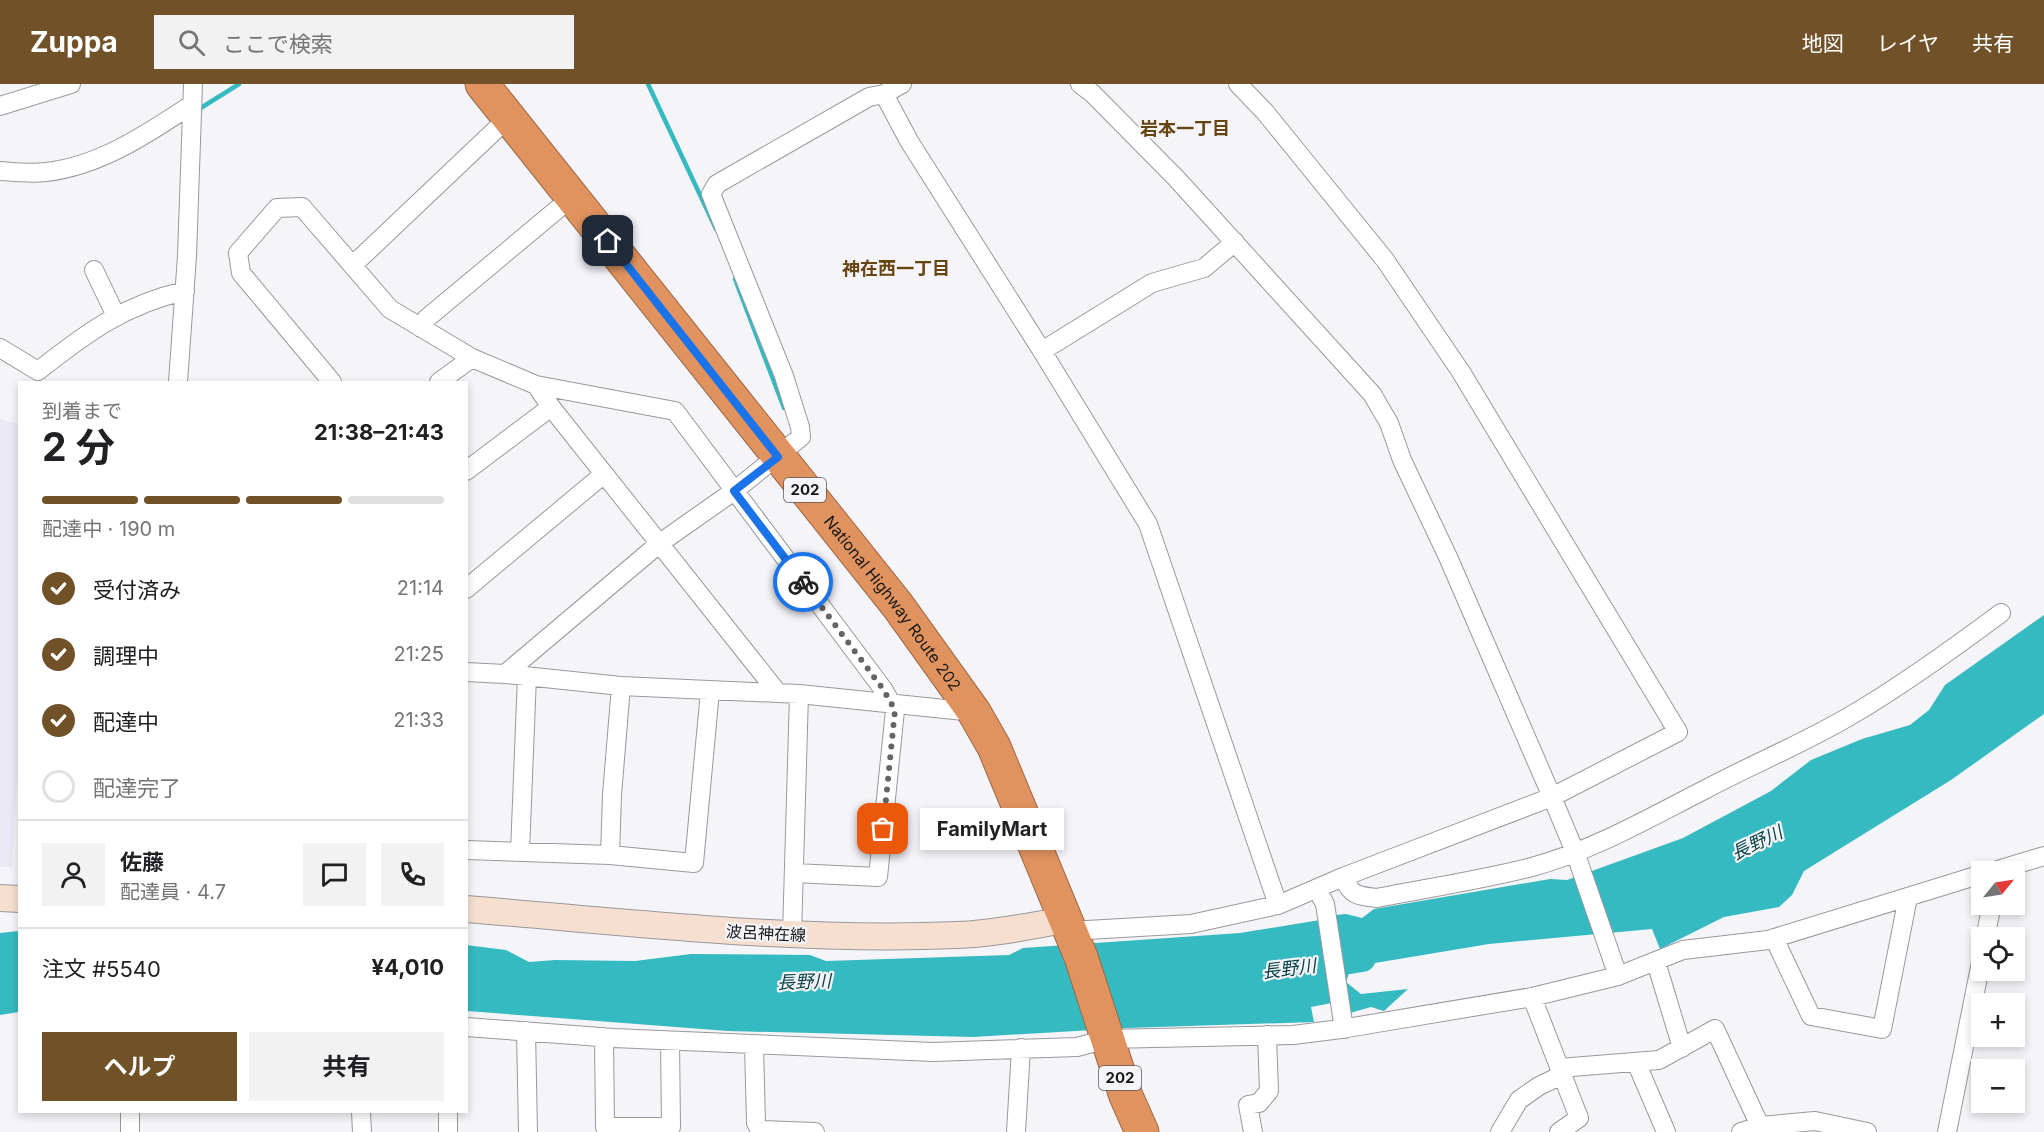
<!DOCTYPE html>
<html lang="ja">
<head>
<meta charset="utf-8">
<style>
	body { margin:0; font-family:Inter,"Noto Sans JP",sans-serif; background:#f2f2f2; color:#202124; height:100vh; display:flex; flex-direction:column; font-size:22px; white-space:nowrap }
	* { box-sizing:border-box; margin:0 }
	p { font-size:20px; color:#757577 }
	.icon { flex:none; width:33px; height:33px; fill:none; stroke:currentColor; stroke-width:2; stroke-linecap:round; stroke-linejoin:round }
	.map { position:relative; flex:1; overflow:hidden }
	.drawer { position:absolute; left:18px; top:297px; width:450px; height:732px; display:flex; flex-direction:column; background:#fff; border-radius:0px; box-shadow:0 3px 9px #0003 }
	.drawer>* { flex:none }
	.needle { width:39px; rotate:60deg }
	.controls { position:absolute; left:1971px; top:777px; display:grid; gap:12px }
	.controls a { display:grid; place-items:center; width:54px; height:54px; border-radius:0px; background:#fff; box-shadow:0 3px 9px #0003; font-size:30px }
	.pin { position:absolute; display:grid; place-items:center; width:51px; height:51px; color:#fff; margin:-26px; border-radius:12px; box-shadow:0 3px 9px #0006 }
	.courier { position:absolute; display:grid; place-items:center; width:60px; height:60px; margin:-30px; border:4px solid #1a73e8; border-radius:50%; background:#fff; color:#222; box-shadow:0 2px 8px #0007 }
	.bubble { position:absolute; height:42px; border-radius:0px; background:#fff; box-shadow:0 3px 9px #0003; font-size:20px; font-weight:700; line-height:42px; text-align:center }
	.summary em { font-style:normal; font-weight:700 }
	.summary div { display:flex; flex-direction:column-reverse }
	.summary { display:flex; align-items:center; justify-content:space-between; height:102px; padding:0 24px }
	h1 { font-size:39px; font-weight:700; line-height:45px }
	.bar { display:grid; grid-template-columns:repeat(4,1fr); gap:9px 6px; align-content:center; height:72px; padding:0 24px }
	.bar i { height:8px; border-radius:4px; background:#e0e0e0 }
	.bar .on { background:#715127 }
	.bar p { grid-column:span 4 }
	.line { display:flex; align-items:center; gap:15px; padding:0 24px; border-top:2px solid #e0e0e0 }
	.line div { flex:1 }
	.round { display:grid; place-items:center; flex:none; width:63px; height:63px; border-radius:0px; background:#f2f2f2 }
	ol { padding:0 24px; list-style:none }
	li { display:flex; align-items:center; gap:18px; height:66px }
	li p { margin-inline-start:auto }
	li .icon { padding:6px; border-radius:50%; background:#715127; color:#fff; stroke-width:4 }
	li:last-child { color:#757577 }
	li i { width:33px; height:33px; border:3px solid #e0e0e0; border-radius:50% }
	.cta { display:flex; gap:12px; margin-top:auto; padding:12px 24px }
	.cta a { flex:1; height:69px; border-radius:0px; background:#715127; color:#fff; font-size:24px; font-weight:700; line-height:69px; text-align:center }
	.cta a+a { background:#f2f2f2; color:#202124 }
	header { display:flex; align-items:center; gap:36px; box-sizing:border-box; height:84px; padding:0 30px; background:#715127; color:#fff }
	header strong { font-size:28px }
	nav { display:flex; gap:33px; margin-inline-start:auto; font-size:21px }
	.search { width:420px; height:54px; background:#f2f2f2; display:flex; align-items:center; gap:15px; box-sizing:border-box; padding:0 21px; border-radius:0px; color:#757577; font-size:22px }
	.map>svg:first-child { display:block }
</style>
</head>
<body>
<header>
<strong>Zuppa</strong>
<div class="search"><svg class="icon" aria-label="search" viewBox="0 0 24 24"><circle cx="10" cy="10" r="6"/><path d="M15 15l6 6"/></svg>ここで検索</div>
<nav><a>地図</a><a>レイヤ</a><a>共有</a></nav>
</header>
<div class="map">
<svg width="2044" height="1048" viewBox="0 0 2044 1048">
	<rect width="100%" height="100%" fill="#f5f4f9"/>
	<!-- built -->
	<path fill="#ebe9f6" d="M0 335 20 340V691L17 698 12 783H0Z"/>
	<!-- water -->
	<path fill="#35bac1" d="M2044 531V630L1951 696 1804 787 1792 811 1779 823 1724 833 1660 865 1652 845 1489 860 1351 883 1346 898 1361 910 1408 905 1384 927 1371 923 1350 929 1335 831 1346 830 1362 834 1374 825 1550 795 1567 796 1683 754 1771 707 1811 676 1862 655 1910 641 1929 626 1945 601Z
		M1320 836 1325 867 1304 871 1308 891 1327 890 1332 919 1311 923 1314 938 1127 944 973 953 728 947 467 927 466 861 506 866 529 878 555 876 635 877 691 870 810 871 826 877 1009 871 1023 864 1240 849Z
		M19 847V928L0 931V849Z"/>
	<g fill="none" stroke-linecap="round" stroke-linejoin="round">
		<!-- stream -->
		<path stroke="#35bac1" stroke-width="4.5" d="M648 0 716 145
			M196 27 239 0
			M735 195 784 324"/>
		<!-- river -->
		<path stroke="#35bac1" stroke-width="28" d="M1269 889 1362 874"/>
		<defs>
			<path id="street" d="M902 0 884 10 909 57 1042 267 1148 440 1278 821
				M1080 0 1092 9 1176 94 1372 310 1389 339 1402 376 1448 473 1552 713 1575 768 1618 892
				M0 22 71 0
				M0 87C15 88 31 90 46 88 100 82 147 50 191 21
				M353 181 508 34
				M94 186 116 232
				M421 244 426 235 571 114
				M0 264 38 287C85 250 125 220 185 207
				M1042 267 1152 199 1204 184 1235 158
				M178 298 187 172 193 0
				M332 298 241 189 238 169 277 124 302 123 390 225 472 274 536 301 675 327 883 605 895 626 878 793 794 789
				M439 298 472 274
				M536 301 551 323 778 609
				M466 387 551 323
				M466 505 604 390
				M466 588 505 590 660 459 734 407 801 353 800 343 784 292 711 110 717 100 869 13 884 10
				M505 590 621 602 799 610 974 628
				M466 766 610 771 694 779 710 607
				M520 768 527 592
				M610 771 612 711 621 602
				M1991 788 2044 772
				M1343 793C1351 812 1358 812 1377 814 1428 804 1481 796 1532 783 1594 766 1649 734 1706 705 1755 679 1807 658 1855 629 1906 599 1954 564 2001 529
				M1317 805 1325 820 1344 945
				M1070 847 1191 840 1278 821 1343 793 1552 713 1678 648 1461 288 1385 176 1265 28 1238 0
				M792 851 799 610
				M1774 854 1811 932 1882 945 1908 813
				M1985 854 1992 820
				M1656 878 1682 964
				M1532 913 1579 1034 1559 1048
				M466 943 614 954 933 968 1077 963 1107 955 1293 951 1341 945 1532 913 1618 892 1683 866 1768 856 1982 790
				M526 947 528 1048
				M604 953 605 1043H671L670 957
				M754 961 756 1039 761 1048
				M1636 978 1666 1048
				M1559 984 1659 976 1715 945 1760 1042
				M361 1028 362 1048
				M761 1046 815 1048
				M130 1048V1028
				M448 1048V1028
				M1016 1048 1021 964
				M1253 1048 1248 1021 1259 1019 1269 1007 1267 951
				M1500 1048 1519 1016 1539 1002 1562 991
				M1741 1048 1760 1042 1815 1037 1867 1048
				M1947 1048 1982 873"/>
			<path id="secondary" d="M0 814 20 815
				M466 825C630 838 793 858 957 851 993 850 1029 842 1065 836"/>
			<g id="highway">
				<path id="s1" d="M482 0 898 522 974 628 994 663 1081 873 1126 1012 1142 1048"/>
			</g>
		</defs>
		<!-- street casing -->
		<use href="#street" stroke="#99989d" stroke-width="20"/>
		<!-- secondary casing -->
		<use href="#secondary" stroke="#99989d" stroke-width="28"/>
		<!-- highway casing -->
		<use href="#highway" stroke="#9b6846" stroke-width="35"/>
		<!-- street -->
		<use href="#street" stroke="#fff" stroke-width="18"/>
		<!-- secondary -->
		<use href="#secondary" stroke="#f6dfcf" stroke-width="26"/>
		<!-- highway -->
		<use href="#highway" stroke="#e1935f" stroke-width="33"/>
	</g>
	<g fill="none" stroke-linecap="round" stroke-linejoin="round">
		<!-- done -->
		<path stroke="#656467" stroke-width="6" stroke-dasharray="0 10.8" d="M803 498 883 605 895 626 883 745"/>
		<!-- route -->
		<path stroke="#1a73e8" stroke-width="8" d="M608 157 778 373 734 407 803 498"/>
	</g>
	<g text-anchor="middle" stroke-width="4.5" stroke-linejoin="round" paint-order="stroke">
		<!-- shield labels -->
		<g fill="#f5f4f9" stroke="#5a595c" stroke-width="1.5">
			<rect x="784" y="394" width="42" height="24" rx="4.5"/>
			<rect x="1099" y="982" width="42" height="24" rx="4.5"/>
		</g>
		<g font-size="15" font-weight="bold" fill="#181719">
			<text x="805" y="411">202</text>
			<text x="1120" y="999">202</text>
		</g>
		<!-- street labels -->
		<g font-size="16" fill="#181719" stroke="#f5f4f9">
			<text dy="6" stroke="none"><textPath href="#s1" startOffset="662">National Highway Route 202</textPath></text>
			<text transform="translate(766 849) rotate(3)" y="6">波呂神在線</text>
		</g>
		<!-- neighbourhood labels -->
		<g font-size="18" font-weight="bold" fill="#664410" stroke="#f5f4f9">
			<text x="1185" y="51">岩本一丁目</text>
			<text x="896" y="191">神在西一丁目</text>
		</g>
		<!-- water labels -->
		<g font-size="18" font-style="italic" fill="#074346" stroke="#f5f4f9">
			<text transform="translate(1757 759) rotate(-26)" y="6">長野川</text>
			<text transform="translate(1289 885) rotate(-7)" y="6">長野川</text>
			<text transform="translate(804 898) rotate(-2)" y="6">長野川</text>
		</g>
	</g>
</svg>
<div class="controls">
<a><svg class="needle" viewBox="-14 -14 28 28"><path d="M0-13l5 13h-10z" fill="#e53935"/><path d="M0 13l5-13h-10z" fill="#757577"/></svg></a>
<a><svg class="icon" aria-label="locate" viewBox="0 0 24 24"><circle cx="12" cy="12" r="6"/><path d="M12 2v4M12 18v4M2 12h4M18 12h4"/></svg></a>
<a>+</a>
<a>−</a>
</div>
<div class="pin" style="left:883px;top:745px;background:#ea580c"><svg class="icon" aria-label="bag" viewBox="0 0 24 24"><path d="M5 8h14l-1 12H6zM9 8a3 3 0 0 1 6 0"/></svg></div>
<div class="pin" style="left:608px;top:157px;background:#1f2937"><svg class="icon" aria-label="home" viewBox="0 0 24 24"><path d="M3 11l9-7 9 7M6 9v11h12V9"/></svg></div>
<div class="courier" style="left:803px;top:498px"><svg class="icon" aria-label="bike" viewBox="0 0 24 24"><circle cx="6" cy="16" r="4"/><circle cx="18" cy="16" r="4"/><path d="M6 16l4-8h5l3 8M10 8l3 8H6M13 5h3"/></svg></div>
<div class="bubble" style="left:920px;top:724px;width:144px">FamilyMart</div>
<section class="drawer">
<div class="summary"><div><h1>2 分</h1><p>到着まで</p></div><em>21:38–21:43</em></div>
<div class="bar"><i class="on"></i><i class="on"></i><i class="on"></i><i></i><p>配達中 · 190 m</p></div>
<ol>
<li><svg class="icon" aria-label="check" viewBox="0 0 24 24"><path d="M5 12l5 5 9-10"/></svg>受付済み<p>21:14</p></li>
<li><svg class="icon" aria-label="check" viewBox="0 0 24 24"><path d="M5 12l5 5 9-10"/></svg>調理中<p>21:25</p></li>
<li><svg class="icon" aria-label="check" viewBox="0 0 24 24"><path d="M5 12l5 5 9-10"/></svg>配達中<p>21:33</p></li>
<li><i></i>配達完了</li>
</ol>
<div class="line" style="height:108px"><a class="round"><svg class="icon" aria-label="person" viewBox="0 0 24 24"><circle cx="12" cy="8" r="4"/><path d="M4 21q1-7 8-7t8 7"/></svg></a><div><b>佐藤</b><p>配達員 · 4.7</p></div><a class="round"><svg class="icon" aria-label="chat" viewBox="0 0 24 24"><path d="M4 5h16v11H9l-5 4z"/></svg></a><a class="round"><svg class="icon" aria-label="phone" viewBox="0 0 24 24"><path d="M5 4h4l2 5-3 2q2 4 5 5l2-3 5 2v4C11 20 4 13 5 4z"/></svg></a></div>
<div class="line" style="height:78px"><div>注文 #5540</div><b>¥4,010</b></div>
<div class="cta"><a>ヘルプ</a><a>共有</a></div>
</section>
</div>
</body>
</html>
